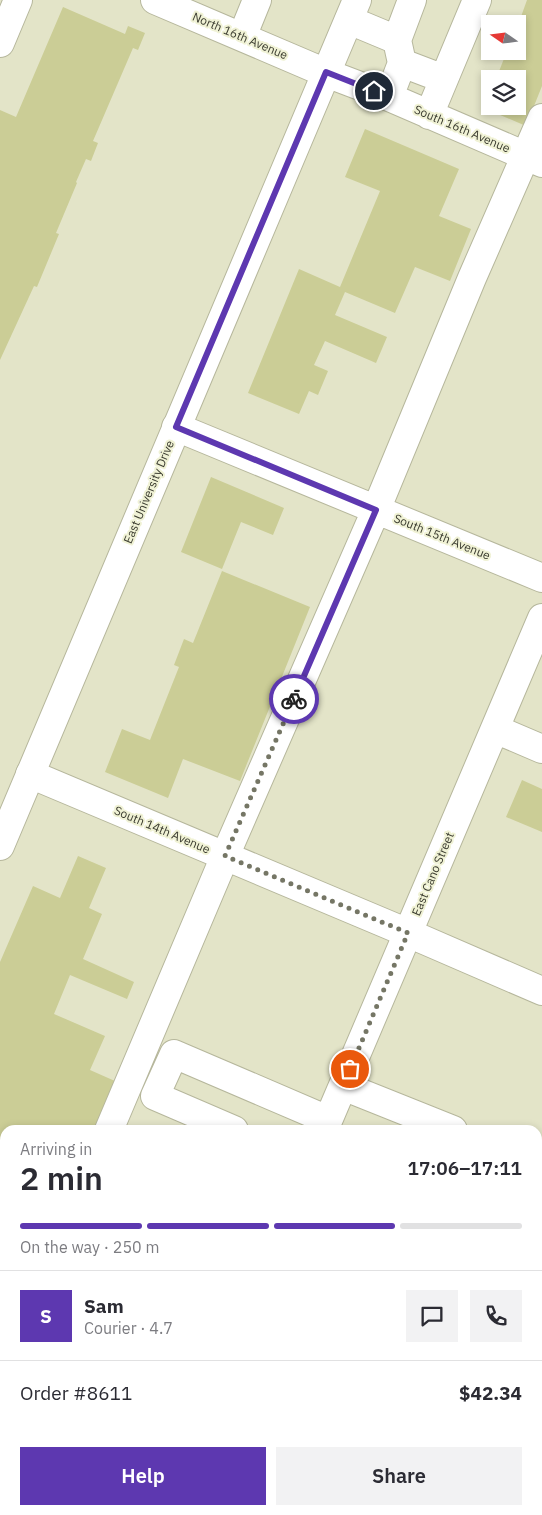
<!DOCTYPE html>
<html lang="en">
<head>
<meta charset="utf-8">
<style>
	body { margin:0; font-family:"IBM Plex Sans",sans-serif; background:#f2f2f3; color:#2b2b33; height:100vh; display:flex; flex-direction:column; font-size:19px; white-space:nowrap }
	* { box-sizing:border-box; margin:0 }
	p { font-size:16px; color:#7c7c81 }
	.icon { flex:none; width:28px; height:28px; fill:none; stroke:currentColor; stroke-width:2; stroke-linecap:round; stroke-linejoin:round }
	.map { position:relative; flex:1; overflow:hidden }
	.sheet { position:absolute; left:0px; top:1125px; width:542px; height:390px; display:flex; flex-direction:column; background:#fff; border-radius:15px 15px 0 0; box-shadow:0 2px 8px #0003 }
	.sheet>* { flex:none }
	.needle { width:32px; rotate:284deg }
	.buttons { position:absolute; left:481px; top:15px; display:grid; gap:10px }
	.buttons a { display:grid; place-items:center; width:45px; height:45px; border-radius:0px; background:#fff; box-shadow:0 2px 8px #0003; font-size:25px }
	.pin { position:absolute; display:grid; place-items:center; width:42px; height:42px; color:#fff; margin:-21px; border:2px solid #fff; border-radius:50%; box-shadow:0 1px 5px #0007 }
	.courier { position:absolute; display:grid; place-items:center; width:50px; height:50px; margin:-25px; border:4px solid #5d38b0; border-radius:50%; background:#fff; color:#222; box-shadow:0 1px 6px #0007 }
	.head em { font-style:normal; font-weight:600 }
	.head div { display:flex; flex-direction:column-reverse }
	.head { display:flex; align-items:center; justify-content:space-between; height:85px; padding:0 20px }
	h1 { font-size:32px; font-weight:600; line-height:38px }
	.bar { display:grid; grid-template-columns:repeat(4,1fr); gap:8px 5px; align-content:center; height:60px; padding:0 20px }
	.bar i { height:6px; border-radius:4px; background:#e1e1e2 }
	.bar .selected { background:#5d38b0 }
	.bar p { grid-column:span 4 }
	.line { display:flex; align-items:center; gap:12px; padding:0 20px; border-top:1px solid #e1e1e2 }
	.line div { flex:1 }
	.round { display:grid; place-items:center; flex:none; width:52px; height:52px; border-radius:0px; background:#f2f2f3 }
	.action { display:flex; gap:10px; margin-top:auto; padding:10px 20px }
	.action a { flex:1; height:58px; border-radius:0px; background:#5d38b0; color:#fff; font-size:20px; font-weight:600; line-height:58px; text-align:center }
	.action a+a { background:#f2f2f3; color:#2b2b33 }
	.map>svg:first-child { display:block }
</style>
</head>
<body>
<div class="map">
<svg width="542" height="1515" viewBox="0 0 542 1515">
	<rect width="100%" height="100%" fill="#e3e4c8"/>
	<!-- building -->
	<path fill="#cbcd96" d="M527 0H542V86L526 126 484 108 490 93V106H518V79H496L507 51H518V25Z
		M63 7 125 34 128 26 145 33 138 50 133 48 93 141 98 143 91 161 86 159 76 182 77 183 56 233 59 234 37 287 34 286 0 360V110L16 117Z
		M365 129 459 169 439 216 471 229 450 281 415 267 395 313 345 292 335 315 387 337 376 363 325 341 314 365 328 371 318 395 309 391 299 414 248 393 299 269 340 287 380 191 345 177Z
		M211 477 284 508 273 535 241 522 222 569 181 552Z
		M222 571 310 607 240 781 183 759 168 798 105 772 122 729 150 740 179 667 174 665 184 639 193 643Z
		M522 780 542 789V832L506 817Z
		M78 856 106 868 89 908 102 914 83 959 134 982 127 999 70 975 54 1014 105 1036 90 1070 124 1085 105 1130H5V1158L0 1155V962L33 886 60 898Z
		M0 1219 5 1222V1280L0 1278Z
		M538 1264 542 1266V1382L538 1380Z
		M0 1432 5 1434V1449L2 1457 5 1459V1510H65L64 1512 71 1515H0Z
		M538 1477 542 1479V1515H489L478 1510H538Z
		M210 1510H274L286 1515H207Z
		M407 1510H432L430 1515H419Z"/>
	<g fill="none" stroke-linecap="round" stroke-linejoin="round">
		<defs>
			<path id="minor" d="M155 0 326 73 389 97 542 163
				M349 20 397 40 402 63
				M242 37 257 0
				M397 40 412 0
				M0 43 18 0
				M389 97 402 63 444 79
				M429 115 477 0
				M176 427 542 578
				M495 729 542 749
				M30 774 408 933 542 991
				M343 1086 453 1130
				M109 1130 225 856 376 510 472 278 542 118
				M234 1130 155 1096 174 1054 328 1120
				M324 1130 542 618
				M0 1181 5 1183
				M538 1228 542 1230
				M0 1403 5 1405
				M538 1407 542 1409
				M163 1515 165 1510"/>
			<path id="major" d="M0 846 357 0"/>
		</defs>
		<!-- minor casing -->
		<use href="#minor" stroke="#b6b79c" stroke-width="30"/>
		<!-- major casing -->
		<use href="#major" stroke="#b6b79c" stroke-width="30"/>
		<!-- minor -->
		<use href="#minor" stroke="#fff" stroke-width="28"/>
		<!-- major -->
		<use href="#major" stroke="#fff" stroke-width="28"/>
	</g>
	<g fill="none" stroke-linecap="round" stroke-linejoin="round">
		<!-- done -->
		<path stroke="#757665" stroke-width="5" stroke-dasharray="0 9" d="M294 699 225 856 408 933 350 1069"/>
		<!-- route -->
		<path stroke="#5d38b0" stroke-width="6" d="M294 699 376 510 176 427 326 72 374 91"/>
	</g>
	<g text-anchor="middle" stroke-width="4" stroke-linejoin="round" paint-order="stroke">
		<!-- street labels -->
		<g font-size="12" fill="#3a3b2f" stroke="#f0f2d5">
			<text transform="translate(240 36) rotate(23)" y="4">North 16th Avenue</text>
			<text transform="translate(462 129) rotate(23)" y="4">South 16th Avenue</text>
			<text transform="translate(149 492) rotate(-67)" y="4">East University Drive</text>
			<text transform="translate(442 537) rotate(22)" y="4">South 15th Avenue</text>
			<text transform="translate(162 830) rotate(23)" y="4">South 14th Avenue</text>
			<text transform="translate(433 874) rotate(-67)" y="4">East Cano Street</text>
		</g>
	</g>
</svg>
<div class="buttons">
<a><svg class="needle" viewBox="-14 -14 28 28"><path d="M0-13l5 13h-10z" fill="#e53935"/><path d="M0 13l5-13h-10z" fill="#7c7c81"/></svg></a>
<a><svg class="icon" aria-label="layers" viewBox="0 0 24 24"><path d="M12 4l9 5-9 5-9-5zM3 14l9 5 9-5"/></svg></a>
</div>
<div class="pin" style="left:350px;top:1069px;background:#ea580c"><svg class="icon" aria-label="bag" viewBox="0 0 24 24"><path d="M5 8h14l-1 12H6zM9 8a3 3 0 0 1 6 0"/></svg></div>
<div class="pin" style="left:374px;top:91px;background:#1f2937"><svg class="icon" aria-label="home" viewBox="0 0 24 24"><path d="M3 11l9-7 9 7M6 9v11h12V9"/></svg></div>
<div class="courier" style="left:294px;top:699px"><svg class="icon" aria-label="bike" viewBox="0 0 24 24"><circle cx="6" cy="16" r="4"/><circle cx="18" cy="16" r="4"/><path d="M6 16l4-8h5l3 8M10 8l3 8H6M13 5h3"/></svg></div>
<section class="sheet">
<div class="head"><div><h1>2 min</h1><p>Arriving in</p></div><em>17:06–17:11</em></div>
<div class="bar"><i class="selected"></i><i class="selected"></i><i class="selected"></i><i></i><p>On the way · 250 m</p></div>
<div class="line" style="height:90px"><b class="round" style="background:#5d38b0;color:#fff">S</b><div><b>Sam</b><p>Courier · 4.7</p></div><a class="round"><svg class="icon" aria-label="chat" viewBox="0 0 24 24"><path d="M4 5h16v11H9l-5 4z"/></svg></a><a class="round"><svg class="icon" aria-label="phone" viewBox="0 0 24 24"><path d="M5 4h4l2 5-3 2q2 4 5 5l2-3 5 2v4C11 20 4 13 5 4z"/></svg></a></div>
<div class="line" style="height:65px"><div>Order #8611</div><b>$42.34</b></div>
<div class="action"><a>Help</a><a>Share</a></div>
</section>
</div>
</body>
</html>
